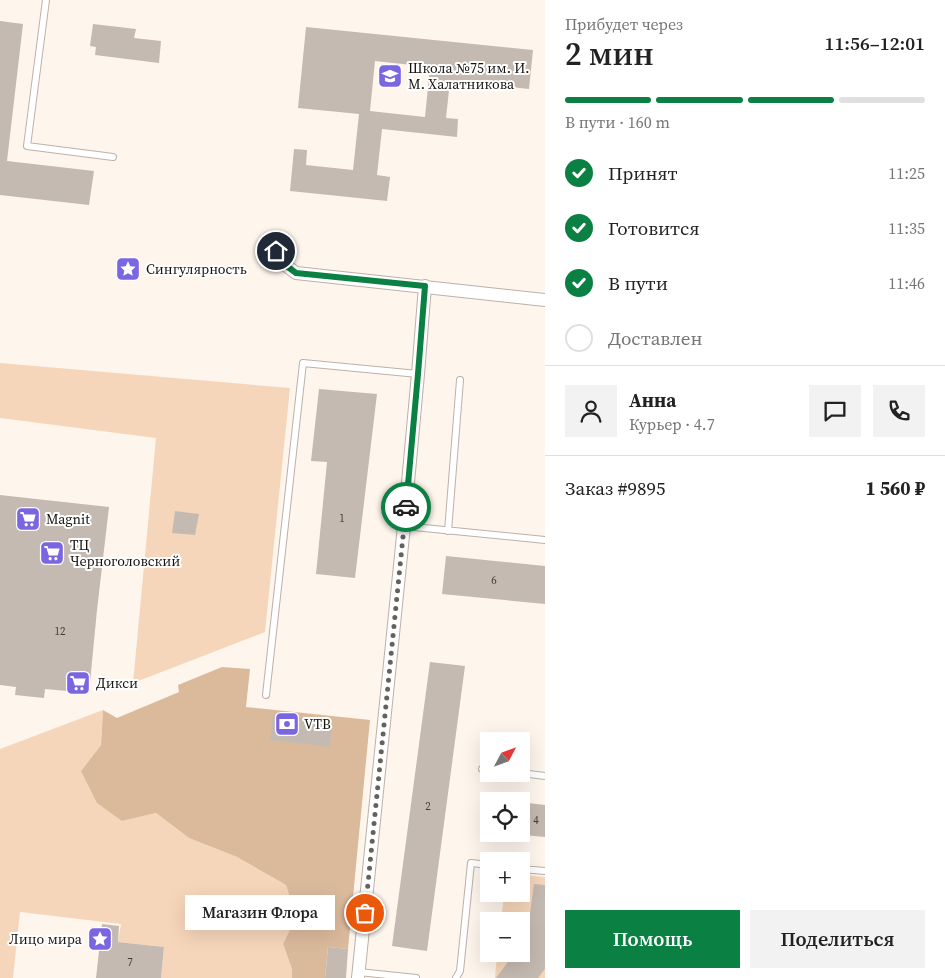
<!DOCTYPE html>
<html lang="ru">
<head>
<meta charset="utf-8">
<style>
	body { margin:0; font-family:"Source Serif 4",serif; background:#f2f2f2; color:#222; height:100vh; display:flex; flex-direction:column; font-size:19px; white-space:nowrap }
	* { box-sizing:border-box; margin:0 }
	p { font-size:16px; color:#767676 }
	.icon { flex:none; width:28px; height:28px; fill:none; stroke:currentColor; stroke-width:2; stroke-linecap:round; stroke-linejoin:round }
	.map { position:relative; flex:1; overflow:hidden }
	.details { display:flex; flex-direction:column; background:#fff; width:400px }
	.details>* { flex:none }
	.needle { width:32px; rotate:49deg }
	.tools { position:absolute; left:480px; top:732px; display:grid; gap:10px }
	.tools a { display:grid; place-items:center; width:50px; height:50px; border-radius:0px; background:#fff; box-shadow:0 5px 20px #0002; font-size:25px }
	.pin { position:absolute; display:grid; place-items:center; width:42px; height:42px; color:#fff; margin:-21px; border:2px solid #fff; border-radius:50%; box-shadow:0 1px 5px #0007 }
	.courier { position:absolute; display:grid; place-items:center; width:50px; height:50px; margin:-25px; border:4px solid #0b8043; border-radius:50%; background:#fff; color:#222; box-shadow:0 1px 6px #0007 }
	.bubble { position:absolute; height:35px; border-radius:0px; background:#fff; box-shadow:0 5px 20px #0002; font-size:16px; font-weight:600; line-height:35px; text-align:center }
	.summary em { font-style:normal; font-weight:600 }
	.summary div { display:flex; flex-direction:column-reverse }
	.summary { display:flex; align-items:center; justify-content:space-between; height:85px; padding:0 20px }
	h1 { font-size:32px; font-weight:600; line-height:38px }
	.bar { display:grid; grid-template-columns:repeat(4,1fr); gap:8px 5px; align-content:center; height:60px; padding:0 20px }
	.bar i { height:6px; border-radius:4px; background:#e0e0e0 }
	.bar .active { background:#0b8043 }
	.bar p { grid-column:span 4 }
	.line { display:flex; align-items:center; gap:12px; padding:0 20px; border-top:1px solid #e0e0e0 }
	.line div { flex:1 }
	.round { display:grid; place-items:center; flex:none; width:52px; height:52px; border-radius:0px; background:#f2f2f2 }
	ol { padding:0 20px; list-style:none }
	li { display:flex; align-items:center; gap:15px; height:55px }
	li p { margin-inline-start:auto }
	li .icon { padding:5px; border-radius:50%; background:#0b8043; color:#fff; stroke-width:4 }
	li:last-child { color:#767676 }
	li i { width:28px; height:28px; border:2px solid #e0e0e0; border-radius:50% }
	.cta { display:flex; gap:10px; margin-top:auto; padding:10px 20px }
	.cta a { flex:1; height:58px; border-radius:0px; background:#0b8043; color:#fff; font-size:20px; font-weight:600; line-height:58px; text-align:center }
	.cta a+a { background:#f2f2f2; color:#222 }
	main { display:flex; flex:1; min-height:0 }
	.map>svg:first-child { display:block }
</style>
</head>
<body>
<main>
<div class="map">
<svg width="545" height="978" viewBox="0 0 545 978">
	<rect width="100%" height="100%" fill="#fef5ed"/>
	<!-- green -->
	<path fill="#f6d6ba" d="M0 363 290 388 265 632 133 683 156 438 0 418Z
		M103 710 101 745 81 771 122 821 156 813 189 838 237 857 286 885 296 917 283 944 292 969V978H161L164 947 118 942 121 924 20 912 13 978H0V749Z
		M521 875 545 877V978H495L497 954H521V921H501L504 894H521Z"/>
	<!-- forest -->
	<path fill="#dbba9c" d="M222 667 250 669 246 707 370 720 348 949 328 947 325 978H292V969L283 944 296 917 286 885 237 857 189 838 156 813 122 821 97 803 81 771 101 745 103 710 117 718 179 692 178 685Z"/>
	<!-- building -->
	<path fill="#c5bab1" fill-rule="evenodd" d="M0 21 23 24 7 161 94 171 89 205 0 195Z
		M93 24 136 29 134 38 161 41 159 63 95 55 96 47 90 46Z
		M306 27 533 50 529 89 450 81 446 118 458 119 457 137 382 129 377 175 390 177 387 201 290 191 294 149 307 150 306 165 353 170 359 114 298 108ZM375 61 430 67 425 117 370 111Z
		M319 389 377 394 355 578 316 574 327 462 311 461Z
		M0 495 109 507 97 610 89 693 45 689 44 698 15 695 16 687 0 685Z
		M175 511 199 514 195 535 172 533Z
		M446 556 545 566V604L442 594Z
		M430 662 465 666 427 951 392 946Z
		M273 715 332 721 330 747 270 740Z
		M528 803 545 805V837L524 835Z
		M534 884 545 885V969L538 978H496L514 954H521V944L527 936Z
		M102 924 119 926 118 942 164 947 161 978H96Z
		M328 947 348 949 346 978H325Z"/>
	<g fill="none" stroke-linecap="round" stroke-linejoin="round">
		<defs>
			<path id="lane" d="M46 0 27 146 113 157
				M404 526 545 540
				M448 531 460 380
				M266 695 303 363 418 374
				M482 769 489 770
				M521 773 545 776
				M521 869 545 871
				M359 972 416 978
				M456 978 460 971 471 863 489 865"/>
			<path id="street" d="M276 251 284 264 296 273 545 300
				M358 978 404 526 418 374 425 286"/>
		</defs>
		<!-- lane casing -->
		<use href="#lane" stroke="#bcb1a8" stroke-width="8"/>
		<!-- street casing -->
		<use href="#street" stroke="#bcb1a8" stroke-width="14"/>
		<!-- lane -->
		<use href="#lane" stroke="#fff" stroke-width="6"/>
		<!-- street -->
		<use href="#street" stroke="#fff" stroke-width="12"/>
	</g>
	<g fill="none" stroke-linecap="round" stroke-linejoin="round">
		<!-- done -->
		<path stroke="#67615c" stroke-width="5" stroke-dasharray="0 9" d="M365 913 406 507"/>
		<!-- route -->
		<path stroke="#0b8043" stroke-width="6" d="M276 251 284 264 296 273 425 286 418 374 406 507"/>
	</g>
	<!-- icons -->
	<defs>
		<symbol id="school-square" viewBox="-11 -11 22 22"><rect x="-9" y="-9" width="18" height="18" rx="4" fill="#7b66e1" stroke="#fff"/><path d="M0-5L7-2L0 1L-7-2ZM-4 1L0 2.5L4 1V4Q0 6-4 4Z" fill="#fff"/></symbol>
		<symbol id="sight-square" viewBox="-11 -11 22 22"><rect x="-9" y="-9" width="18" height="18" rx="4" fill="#7b66e1" stroke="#fff"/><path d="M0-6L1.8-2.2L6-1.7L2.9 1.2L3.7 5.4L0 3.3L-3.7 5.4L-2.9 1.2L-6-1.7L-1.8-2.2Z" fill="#fff"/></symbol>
		<symbol id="supermarket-square" viewBox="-11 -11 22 22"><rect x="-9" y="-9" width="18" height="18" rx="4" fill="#7b66e1" stroke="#fff"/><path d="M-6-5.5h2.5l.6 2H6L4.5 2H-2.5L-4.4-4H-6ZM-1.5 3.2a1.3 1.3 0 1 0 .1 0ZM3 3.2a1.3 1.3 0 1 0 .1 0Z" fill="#fff"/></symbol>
		<symbol id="bank-square" viewBox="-11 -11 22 22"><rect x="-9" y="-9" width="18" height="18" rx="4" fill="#7b66e1" stroke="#fff"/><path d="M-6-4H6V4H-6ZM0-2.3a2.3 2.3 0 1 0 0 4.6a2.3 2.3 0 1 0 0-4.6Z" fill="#fff"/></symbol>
	</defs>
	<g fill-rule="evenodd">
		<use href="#school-square" x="376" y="62" width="28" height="28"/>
		<use href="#sight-square" x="114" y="255" width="28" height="28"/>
		<use href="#supermarket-square" x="14" y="505" width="28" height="28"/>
		<use href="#supermarket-square" x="38" y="539" width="28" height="28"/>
		<use href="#supermarket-square" x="64" y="669" width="28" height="28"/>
		<use href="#bank-square" x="273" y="710" width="28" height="28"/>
		<use href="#sight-square" x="86" y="925" width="28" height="28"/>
	</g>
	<g text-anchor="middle" stroke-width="4" stroke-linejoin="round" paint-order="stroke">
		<!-- number labels -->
		<g font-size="11" fill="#413c37">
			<text x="342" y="522">1</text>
			<text x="494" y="584">6</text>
			<text x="60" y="635">12</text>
			<text x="428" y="810">2</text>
			<text x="536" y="824">4</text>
			<text x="130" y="966">7</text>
		</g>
		<!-- poi labels -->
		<g font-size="14" fill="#15120e" stroke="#fff" text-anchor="start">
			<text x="408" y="73">Школа №75 им. И.<tspan x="408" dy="16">М. Халатникова</tspan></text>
			<text x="146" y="274">Сингулярность</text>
			<text x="46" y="524">Magnit</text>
			<text x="70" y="550">ТЦ<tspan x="70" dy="16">Черноголовский</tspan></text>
			<text x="96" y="688">Дикси</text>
			<text x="304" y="729">VTB</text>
			<text x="82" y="944" text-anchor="end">Лицо мира</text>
		</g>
	</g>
</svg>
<div class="tools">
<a><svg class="needle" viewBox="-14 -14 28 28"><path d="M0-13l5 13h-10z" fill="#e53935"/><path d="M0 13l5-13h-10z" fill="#767676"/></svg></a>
<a><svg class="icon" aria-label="locate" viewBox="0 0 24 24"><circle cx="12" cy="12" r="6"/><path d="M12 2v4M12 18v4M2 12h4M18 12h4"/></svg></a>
<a>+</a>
<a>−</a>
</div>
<div class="pin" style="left:365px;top:913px;background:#ea580c"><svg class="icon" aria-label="bag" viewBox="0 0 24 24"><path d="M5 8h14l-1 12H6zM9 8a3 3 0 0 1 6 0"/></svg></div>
<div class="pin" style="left:276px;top:251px;background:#1f2937"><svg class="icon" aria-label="home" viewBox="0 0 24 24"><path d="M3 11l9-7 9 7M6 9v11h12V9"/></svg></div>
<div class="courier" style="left:406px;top:507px"><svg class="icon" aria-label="car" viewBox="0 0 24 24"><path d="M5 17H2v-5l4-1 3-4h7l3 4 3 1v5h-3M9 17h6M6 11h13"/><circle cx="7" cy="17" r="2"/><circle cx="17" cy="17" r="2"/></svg></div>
<div class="bubble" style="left:185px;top:895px;width:150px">Магазин Флора</div>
</div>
<section class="details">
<div class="summary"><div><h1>2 мин</h1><p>Прибудет через</p></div><em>11:56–12:01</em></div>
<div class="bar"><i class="active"></i><i class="active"></i><i class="active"></i><i></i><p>В пути · 160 m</p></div>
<ol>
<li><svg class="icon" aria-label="check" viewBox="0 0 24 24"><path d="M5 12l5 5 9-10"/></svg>Принят<p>11:25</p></li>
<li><svg class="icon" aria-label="check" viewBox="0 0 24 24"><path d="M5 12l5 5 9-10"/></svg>Готовится<p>11:35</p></li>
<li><svg class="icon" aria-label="check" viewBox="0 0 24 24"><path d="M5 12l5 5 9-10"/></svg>В пути<p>11:46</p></li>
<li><i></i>Доставлен</li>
</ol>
<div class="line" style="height:90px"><a class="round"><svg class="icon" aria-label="person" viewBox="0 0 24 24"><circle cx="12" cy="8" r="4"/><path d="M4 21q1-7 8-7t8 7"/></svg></a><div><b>Анна</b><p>Курьер · 4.7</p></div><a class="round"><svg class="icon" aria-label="chat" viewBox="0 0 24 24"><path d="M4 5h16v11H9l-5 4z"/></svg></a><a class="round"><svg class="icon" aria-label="phone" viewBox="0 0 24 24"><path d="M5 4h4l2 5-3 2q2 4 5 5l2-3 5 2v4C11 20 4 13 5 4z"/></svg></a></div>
<div class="line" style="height:65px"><div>Заказ #9895</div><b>1 560 ₽</b></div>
<div class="cta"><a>Помощь</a><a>Поделиться</a></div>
</section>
</main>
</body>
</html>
